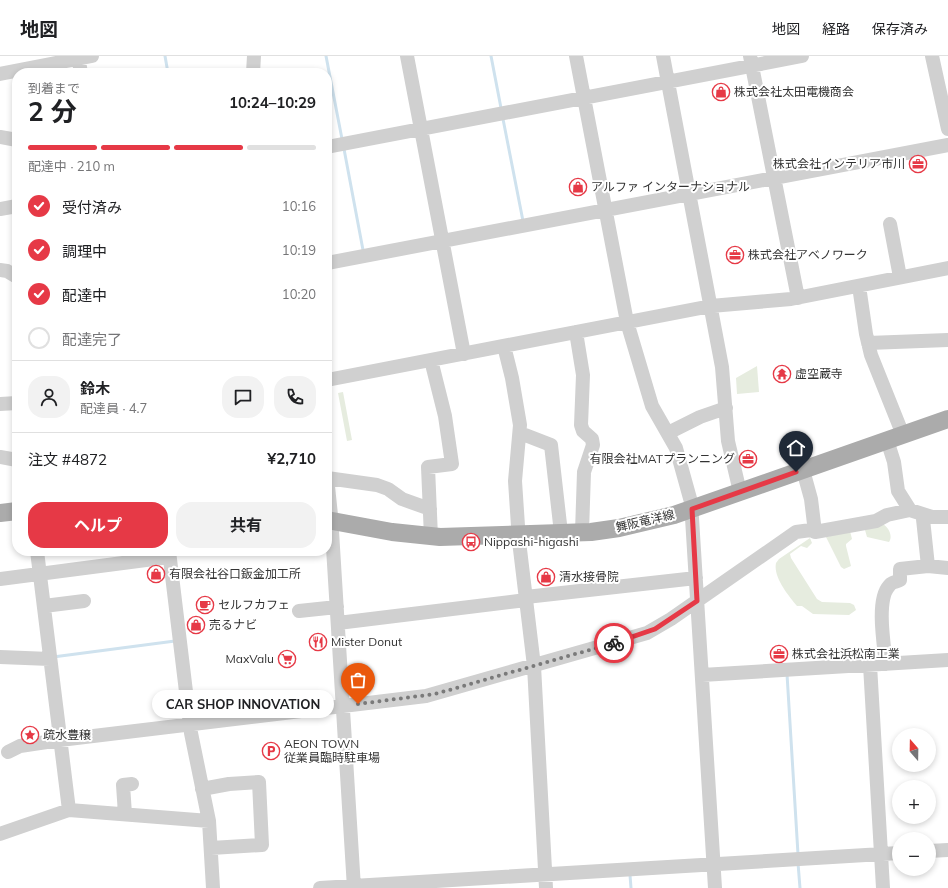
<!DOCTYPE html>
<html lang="ja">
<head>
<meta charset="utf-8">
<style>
	body { margin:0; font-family:Mulish,"Noto Sans JP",sans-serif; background:#f2f2f2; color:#202124; height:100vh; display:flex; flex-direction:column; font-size:15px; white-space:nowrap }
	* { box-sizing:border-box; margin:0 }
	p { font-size:13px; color:#757577 }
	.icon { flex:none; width:22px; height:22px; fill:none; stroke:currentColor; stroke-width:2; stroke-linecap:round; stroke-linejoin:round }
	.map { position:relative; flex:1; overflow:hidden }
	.panel { position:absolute; left:12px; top:12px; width:320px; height:488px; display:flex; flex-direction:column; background:#fff; border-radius:16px; box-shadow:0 2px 6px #0003 }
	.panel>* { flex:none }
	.needle { width:26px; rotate:340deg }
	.tools { position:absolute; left:892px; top:672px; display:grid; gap:8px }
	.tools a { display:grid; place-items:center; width:44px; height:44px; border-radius:50%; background:#fff; box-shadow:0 2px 6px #0003; font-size:20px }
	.pin { position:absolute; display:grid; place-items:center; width:34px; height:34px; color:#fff; margin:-41px -17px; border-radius:50% 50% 50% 0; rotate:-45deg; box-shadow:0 0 4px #0007 }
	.pin .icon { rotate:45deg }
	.courier { position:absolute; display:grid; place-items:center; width:40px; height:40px; margin:-20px; border:3px solid #e63946; border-radius:50%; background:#fff; color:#222; box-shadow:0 1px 5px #0007 }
	.bubble { position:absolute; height:28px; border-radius:14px; background:#fff; box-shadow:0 2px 6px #0003; font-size:13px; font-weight:700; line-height:28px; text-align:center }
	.overview em { font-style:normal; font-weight:700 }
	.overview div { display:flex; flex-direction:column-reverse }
	.overview { display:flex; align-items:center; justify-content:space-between; height:68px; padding:0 16px }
	h1 { font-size:26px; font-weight:700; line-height:30px }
	.bar { display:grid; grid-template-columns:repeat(4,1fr); gap:6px 4px; align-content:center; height:48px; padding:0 16px }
	.bar i { height:5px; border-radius:3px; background:#e0e0e0 }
	.bar .on { background:#e63946 }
	.bar p { grid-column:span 4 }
	.line { display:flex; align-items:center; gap:10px; padding:0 16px; border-top:1px solid #e0e0e0 }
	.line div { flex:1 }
	.round { display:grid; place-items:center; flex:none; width:42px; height:42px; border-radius:16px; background:#f2f2f2 }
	ol { padding:0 16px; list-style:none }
	li { display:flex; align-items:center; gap:12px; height:44px }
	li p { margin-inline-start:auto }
	li .icon { padding:4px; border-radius:50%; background:#e63946; color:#fff; stroke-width:4 }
	li:last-child { color:#757577 }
	li i { width:22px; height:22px; border:2px solid #e0e0e0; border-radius:50% }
	.action { display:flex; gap:8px; margin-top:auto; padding:8px 16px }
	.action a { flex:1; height:46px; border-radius:16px; background:#e63946; color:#fff; font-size:16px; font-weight:700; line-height:46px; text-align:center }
	.action a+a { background:#f2f2f2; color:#202124 }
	header { display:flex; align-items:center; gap:24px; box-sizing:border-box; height:56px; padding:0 20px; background:#fff; border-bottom:1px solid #e0e0e0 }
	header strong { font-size:19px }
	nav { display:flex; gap:22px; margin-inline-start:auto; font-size:14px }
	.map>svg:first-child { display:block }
</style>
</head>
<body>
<header>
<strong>地図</strong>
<nav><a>地図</a><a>経路</a><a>保存済み</a></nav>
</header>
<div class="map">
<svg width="948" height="832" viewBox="0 0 948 832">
	<rect width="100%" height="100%" fill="#fff"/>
	<!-- green -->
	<path fill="#e6ecdf" d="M757 310 759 336 737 338 736 322Z
		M343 336 352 384 347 385 338 337Z
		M883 468C889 472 893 480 889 486L867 481 865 474Z
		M850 475 852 483 846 488V490L851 510 844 513 841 511 826 481Z
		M810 482 812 487 807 492 801 490 790 498 791 502 817 543 822 546 850 547 854 549 856 554 849 559 813 558 802 550H797C788 539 773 521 776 507L779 503Z"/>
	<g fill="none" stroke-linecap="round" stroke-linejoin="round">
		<!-- stream -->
		<path stroke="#cfe2ee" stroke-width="3" d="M165 0 168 17
			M326 0 342 83
			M491 0 501 52
			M503 63 523 165
			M344 93 363 194
			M53 601 175 585
			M787 618 798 798
			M798 807 800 832
			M630 819 631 832"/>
		<!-- minor -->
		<path stroke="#d0d0d0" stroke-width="14" d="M78 0 81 17
			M407 0 464 298
			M576 0 627 266 652 350 676 392 691 446 715 832
			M663 0 722 311 728 385 740 436
			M750 0 798 242
			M932 0 948 73
			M253 17 254 0
			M0 18 92 0
			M0 81 17 84
			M327 91 802 0
			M0 153 17 150
			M890 168 900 221
			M327 207 948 89
			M0 214 7 215 17 221
			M859 230 866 278 871 299 903 379
			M576 276 583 319 581 369 583 375 592 383 593 389 584 416 582 476
			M868 287 948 284
			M504 290 512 322 520 369 515 425 519 485 534 610 546 832
			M327 324 711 250 791 243 948 212
			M0 348 17 347
			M520 377 551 389 561 477
			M668 377 700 361 726 352
			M887 384 894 406 898 435 910 454
			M0 401 17 404
			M803 414 811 443 815 476
			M327 421 331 459 354 832
			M327 422 377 429 388 433 402 443 430 453
			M925 459 923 463 928 510 948 512
			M431 481 428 411 452 408 445 360 431 304
			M37 495 69 754
			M169 495 191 677 209 765 213 832
			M0 523 169 501
			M526 541 696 522
			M44 550 84 545
			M299 555 337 551
			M338 567 526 544
			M0 601 50 603
			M886 608C884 589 876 544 889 530 891 526 897 526 900 524V513L928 510
			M870 609 883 832
			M702 619 948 604
			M8 696 20 690 60 684 426 640 647 577 671 563 796 476 811 474 815 476 876 465 887 459 910 454 932 461H948
			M202 733 229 728 259 726 262 789 211 792
			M125 758 123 729 132 728
			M0 778 69 754 209 765
			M929 795 948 794
			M320 832 899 797"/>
		<!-- major -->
		<path stroke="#ababab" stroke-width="18" d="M0 457 17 455
			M327 464 392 476 440 481 591 476 619 472 674 459 948 363"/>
	</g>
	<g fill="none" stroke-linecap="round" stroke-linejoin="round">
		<!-- done -->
		<path stroke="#7a7a7a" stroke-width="4" stroke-dasharray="0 7.2" d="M358 648 435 638 614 587"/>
		<!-- route -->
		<path stroke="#e63946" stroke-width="5" d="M614 587 655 573 697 545 692 453 796 416"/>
	</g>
	<!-- icons -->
	<defs>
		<symbol id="shop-ring" viewBox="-11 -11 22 22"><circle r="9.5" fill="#fff" stroke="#e63946" stroke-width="1.5"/><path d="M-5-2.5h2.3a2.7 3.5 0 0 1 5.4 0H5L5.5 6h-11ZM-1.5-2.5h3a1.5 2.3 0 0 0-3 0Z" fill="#e63946"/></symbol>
		<symbol id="office-ring" viewBox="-11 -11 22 22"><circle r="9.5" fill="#fff" stroke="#e63946" stroke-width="1.5"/><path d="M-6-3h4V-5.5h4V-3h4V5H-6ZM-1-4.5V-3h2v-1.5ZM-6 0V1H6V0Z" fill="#e63946"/></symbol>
		<symbol id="temple-ring" viewBox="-11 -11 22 22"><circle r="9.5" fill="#fff" stroke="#e63946" stroke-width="1.5"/><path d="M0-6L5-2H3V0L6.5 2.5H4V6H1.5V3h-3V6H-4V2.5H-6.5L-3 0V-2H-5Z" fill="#e63946"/></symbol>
		<symbol id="bus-ring" viewBox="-11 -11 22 22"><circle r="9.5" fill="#fff" stroke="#e63946" stroke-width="1.5"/><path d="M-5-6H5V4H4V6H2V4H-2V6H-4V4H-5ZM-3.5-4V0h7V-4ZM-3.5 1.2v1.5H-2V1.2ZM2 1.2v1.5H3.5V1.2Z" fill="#e63946"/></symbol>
		<symbol id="cafe-ring" viewBox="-11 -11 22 22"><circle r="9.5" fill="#fff" stroke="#e63946" stroke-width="1.5"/><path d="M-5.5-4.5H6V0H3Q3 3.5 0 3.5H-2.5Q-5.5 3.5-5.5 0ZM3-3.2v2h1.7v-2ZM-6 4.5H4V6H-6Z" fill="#e63946"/></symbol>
		<symbol id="restaurant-ring" viewBox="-11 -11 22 22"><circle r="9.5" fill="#fff" stroke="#e63946" stroke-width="1.5"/><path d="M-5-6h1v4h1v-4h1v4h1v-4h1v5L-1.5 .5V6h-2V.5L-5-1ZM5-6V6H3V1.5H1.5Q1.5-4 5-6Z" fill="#e63946"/></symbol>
		<symbol id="supermarket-ring" viewBox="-11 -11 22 22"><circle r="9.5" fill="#fff" stroke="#e63946" stroke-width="1.5"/><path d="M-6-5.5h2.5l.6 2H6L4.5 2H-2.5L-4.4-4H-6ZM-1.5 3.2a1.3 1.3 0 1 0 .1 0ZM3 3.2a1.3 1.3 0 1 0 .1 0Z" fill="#e63946"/></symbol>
		<symbol id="sight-ring" viewBox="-11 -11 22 22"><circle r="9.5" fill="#fff" stroke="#e63946" stroke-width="1.5"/><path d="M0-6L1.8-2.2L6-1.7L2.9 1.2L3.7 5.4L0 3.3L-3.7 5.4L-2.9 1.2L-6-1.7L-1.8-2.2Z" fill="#e63946"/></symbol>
		<symbol id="parking-ring" viewBox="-11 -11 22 22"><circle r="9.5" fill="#fff" stroke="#e63946" stroke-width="1.5"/><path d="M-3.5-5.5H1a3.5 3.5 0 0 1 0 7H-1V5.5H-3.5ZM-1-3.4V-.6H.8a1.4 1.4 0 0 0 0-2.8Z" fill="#e63946"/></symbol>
	</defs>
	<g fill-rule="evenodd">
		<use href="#shop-ring" x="711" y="26" width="20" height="20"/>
		<use href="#office-ring" x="908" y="98" width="20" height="20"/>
		<use href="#shop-ring" x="568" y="121" width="20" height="20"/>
		<use href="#office-ring" x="725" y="189" width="20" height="20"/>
		<use href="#temple-ring" x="772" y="308" width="20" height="20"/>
		<use href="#office-ring" x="738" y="393" width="20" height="20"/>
		<use href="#bus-ring" x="461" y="476" width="20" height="20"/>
		<use href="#shop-ring" x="146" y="508" width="20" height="20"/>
		<use href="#shop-ring" x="536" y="511" width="20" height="20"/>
		<use href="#cafe-ring" x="195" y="539" width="20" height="20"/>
		<use href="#shop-ring" x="186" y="559" width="20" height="20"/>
		<use href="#restaurant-ring" x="308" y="576" width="20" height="20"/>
		<use href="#office-ring" x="769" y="588" width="20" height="20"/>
		<use href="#supermarket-ring" x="277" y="593" width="20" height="20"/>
		<use href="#sight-ring" x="20" y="669" width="20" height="20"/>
		<use href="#parking-ring" x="261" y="685" width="20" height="20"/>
	</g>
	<g text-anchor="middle" stroke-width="4" stroke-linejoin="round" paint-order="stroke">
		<!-- poi labels -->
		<g font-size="12" fill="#333" stroke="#fff" text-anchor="start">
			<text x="734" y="40">株式会社太田電機商会</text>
			<text x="905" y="112" text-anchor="end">株式会社インテリア市川</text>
			<text x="591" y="135">アルファ インターナショナル</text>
			<text x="748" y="203">株式会社アベノワーク</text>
			<text x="795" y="322">虚空蔵寺</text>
			<text x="735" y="407" text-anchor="end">有限会社MATプランニング</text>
			<text x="484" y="490">Nippashi-higashi</text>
			<text x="169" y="522">有限会社谷口鈑金加工所</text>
			<text x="559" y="525">清水接骨院</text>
			<text x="218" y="553">セルフカフェ</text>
			<text x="209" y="573">売るナビ</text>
			<text x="331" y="590">Mister Donut</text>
			<text x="792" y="602">株式会社浜松南工業</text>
			<text x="274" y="607" text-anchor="end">MaxValu</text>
			<text x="43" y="683">疏水豊穣</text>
			<text x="284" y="692">AEON TOWN<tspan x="284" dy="14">従業員臨時駐車場</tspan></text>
		</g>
		<!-- street labels -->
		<g font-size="12" fill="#333" stroke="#fff">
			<text transform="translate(645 465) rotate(-13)" y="4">舞阪竜洋線</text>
		</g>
	</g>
</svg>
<div class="tools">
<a><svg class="needle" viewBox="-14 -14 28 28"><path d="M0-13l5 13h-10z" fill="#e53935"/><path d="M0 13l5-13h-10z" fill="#757577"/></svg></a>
<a>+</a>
<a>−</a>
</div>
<div class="pin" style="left:358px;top:648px;background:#ea580c"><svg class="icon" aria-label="bag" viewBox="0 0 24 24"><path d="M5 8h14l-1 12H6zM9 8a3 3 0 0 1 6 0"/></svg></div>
<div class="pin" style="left:796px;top:416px;background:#1f2937"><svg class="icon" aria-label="home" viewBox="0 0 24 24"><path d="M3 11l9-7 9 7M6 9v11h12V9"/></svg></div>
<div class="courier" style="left:614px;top:587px"><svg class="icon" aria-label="bike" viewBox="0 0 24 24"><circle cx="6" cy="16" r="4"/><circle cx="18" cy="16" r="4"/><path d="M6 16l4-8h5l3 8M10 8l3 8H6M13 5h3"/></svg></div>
<div class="bubble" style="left:152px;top:634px;width:182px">CAR SHOP INNOVATION</div>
<section class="panel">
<div class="overview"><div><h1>2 分</h1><p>到着まで</p></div><em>10:24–10:29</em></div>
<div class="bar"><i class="on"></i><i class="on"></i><i class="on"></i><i></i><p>配達中 · 210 m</p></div>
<ol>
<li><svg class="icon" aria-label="check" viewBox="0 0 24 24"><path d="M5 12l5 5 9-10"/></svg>受付済み<p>10:16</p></li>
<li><svg class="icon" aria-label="check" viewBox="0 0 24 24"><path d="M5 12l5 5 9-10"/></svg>調理中<p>10:19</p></li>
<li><svg class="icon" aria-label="check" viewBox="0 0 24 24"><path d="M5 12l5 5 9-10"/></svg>配達中<p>10:20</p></li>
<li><i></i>配達完了</li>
</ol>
<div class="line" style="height:72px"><a class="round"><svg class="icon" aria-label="person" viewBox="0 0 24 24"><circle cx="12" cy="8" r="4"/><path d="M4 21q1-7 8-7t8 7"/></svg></a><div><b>鈴木</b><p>配達員 · 4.7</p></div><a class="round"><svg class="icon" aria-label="chat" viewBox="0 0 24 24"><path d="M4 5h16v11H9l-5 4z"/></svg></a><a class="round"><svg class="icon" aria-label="phone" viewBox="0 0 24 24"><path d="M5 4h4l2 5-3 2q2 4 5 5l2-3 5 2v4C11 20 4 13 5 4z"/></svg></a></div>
<div class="line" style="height:52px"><div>注文 #4872</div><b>¥2,710</b></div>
<div class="action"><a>ヘルプ</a><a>共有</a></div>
</section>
</div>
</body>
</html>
